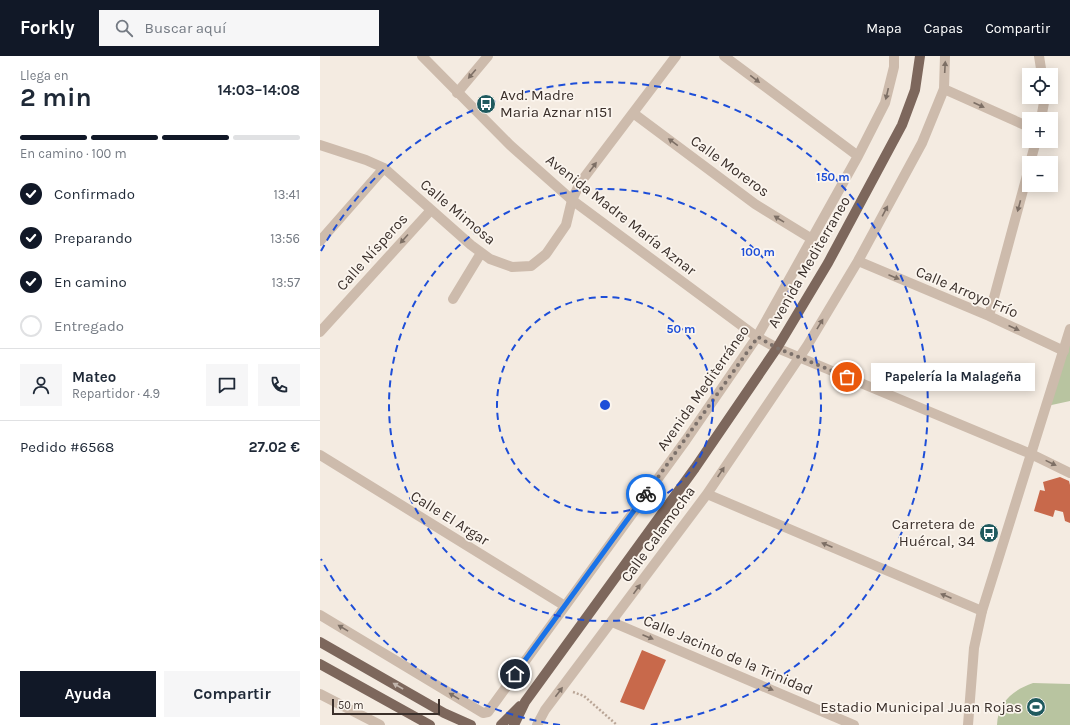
<!DOCTYPE html>
<html lang="es">
<head>
<meta charset="utf-8">
<style>
	body { margin:0; font-family:Karla,sans-serif; background:#f6f6f7; color:#1f2937; height:100vh; display:flex; flex-direction:column; font-size:15px; white-space:nowrap }
	* { box-sizing:border-box; margin:0 }
	p { font-size:13px; color:#747a83 }
	.icon { flex:none; width:22px; height:22px; fill:none; stroke:currentColor; stroke-width:2; stroke-linecap:round; stroke-linejoin:round }
	.map { position:relative; flex:1; overflow:hidden }
	.side { display:flex; flex-direction:column; background:#fff; width:320px }
	.side>* { flex:none }
	.buttons { position:absolute; left:702px; top:12px; display:grid; gap:8px }
	.buttons a { display:grid; place-items:center; width:36px; height:36px; border-radius:0px; background:#fff; box-shadow:0 2px 10px #0003; font-size:20px }
	.scale { position:absolute; left:12px; bottom:10px; width:108px; box-sizing:border-box; padding-left:4px; border:2px solid #3b302b; border-top:0; font-size:11px; line-height:14px; white-space:nowrap; color:#3b302b; -webkit-text-stroke:3px #fbf5ee; paint-order:stroke }
	.pin { position:absolute; display:grid; place-items:center; width:34px; height:34px; color:#fff; margin:-17px; border:2px solid #fff; border-radius:50%; box-shadow:0 1px 4px #0007 }
	.courier { position:absolute; display:grid; place-items:center; width:40px; height:40px; margin:-20px; border:3px solid #1a73e8; border-radius:50%; background:#fff; color:#222; box-shadow:0 1px 5px #0007 }
	.bubble { position:absolute; height:28px; border-radius:0px; background:#fff; box-shadow:0 2px 10px #0003; font-size:13px; font-weight:700; line-height:28px; text-align:center }
	.head em { font-style:normal; font-weight:700 }
	.head div { display:flex; flex-direction:column-reverse }
	.head { display:flex; align-items:center; justify-content:space-between; height:68px; padding:0 20px }
	h1 { font-size:26px; font-weight:700; line-height:30px }
	.bar { display:grid; grid-template-columns:repeat(4,1fr); gap:6px 4px; align-content:center; height:48px; padding:0 20px }
	.bar i { height:5px; border-radius:3px; background:#e0e1e3 }
	.bar .on { background:#111827 }
	.bar p { grid-column:span 4 }
	.line { display:flex; align-items:center; gap:10px; padding:0 20px; border-top:1px solid #e0e1e3 }
	.line div { flex:1 }
	.round { display:grid; place-items:center; flex:none; width:42px; height:42px; border-radius:0px; background:#f6f6f7 }
	ol { padding:0 20px; list-style:none }
	li { display:flex; align-items:center; gap:12px; height:44px }
	li p { margin-inline-start:auto }
	li .icon { padding:4px; border-radius:50%; background:#111827; color:#fff; stroke-width:4 }
	li:last-child { color:#747a83 }
	li i { width:22px; height:22px; border:2px solid #e0e1e3; border-radius:50% }
	.button { display:flex; gap:8px; margin-top:auto; padding:8px 20px }
	.button a { flex:1; height:46px; border-radius:0px; background:#111827; color:#fff; font-size:16px; font-weight:700; line-height:46px; text-align:center }
	.button a+a { background:#f6f6f7; color:#1f2937 }
	header { display:flex; align-items:center; gap:24px; box-sizing:border-box; height:56px; padding:0 20px; background:#111827; color:#fff }
	header strong { font-size:19px }
	nav { display:flex; gap:22px; margin-inline-start:auto; font-size:14px }
	.search { width:280px; height:36px; background:#f6f6f7; display:flex; align-items:center; gap:10px; box-sizing:border-box; padding:0 14px; border-radius:0px; color:#747a83; font-size:15px }
	main { display:flex; flex:1; min-height:0 }
	.map>svg:first-child { display:block }
</style>
</head>
<body>
<header>
<strong>Forkly</strong>
<div class="search"><svg class="icon" aria-label="search" viewBox="0 0 24 24"><circle cx="10" cy="10" r="6"/><path d="M15 15l6 6"/></svg>Buscar aquí</div>
<nav><a>Mapa</a><a>Capas</a><a>Compartir</a></nav>
</header>
<main>
<section class="side">
<div class="head"><div><h1>2 min</h1><p>Llega en</p></div><em>14:03–14:08</em></div>
<div class="bar"><i class="on"></i><i class="on"></i><i class="on"></i><i></i><p>En camino · 100 m</p></div>
<ol>
<li><svg class="icon" aria-label="check" viewBox="0 0 24 24"><path d="M5 12l5 5 9-10"/></svg>Confirmado<p>13:41</p></li>
<li><svg class="icon" aria-label="check" viewBox="0 0 24 24"><path d="M5 12l5 5 9-10"/></svg>Preparando<p>13:56</p></li>
<li><svg class="icon" aria-label="check" viewBox="0 0 24 24"><path d="M5 12l5 5 9-10"/></svg>En camino<p>13:57</p></li>
<li><i></i>Entregado</li>
</ol>
<div class="line" style="height:72px"><a class="round"><svg class="icon" aria-label="person" viewBox="0 0 24 24"><circle cx="12" cy="8" r="4"/><path d="M4 21q1-7 8-7t8 7"/></svg></a><div><b>Mateo</b><p>Repartidor · 4.9</p></div><a class="round"><svg class="icon" aria-label="chat" viewBox="0 0 24 24"><path d="M4 5h16v11H9l-5 4z"/></svg></a><a class="round"><svg class="icon" aria-label="phone" viewBox="0 0 24 24"><path d="M5 4h4l2 5-3 2q2 4 5 5l2-3 5 2v4C11 20 4 13 5 4z"/></svg></a></div>
<div class="line" style="height:52px"><div>Pedido #6568</div><b>27.02 €</b></div>
<div class="button"><a>Ayuda</a><a>Compartir</a></div>
</section>
<div class="map">
<svg width="750" height="669" viewBox="0 0 750 669">
	<rect width="100%" height="100%" fill="#f4ebe1"/>
	<!-- green -->
	<path fill="#b8c4a0" d="M750 273V345L727 350Z
		M713 627 750 628V669H677C678 646 693 634 713 627Z"/>
	<!-- building -->
	<path fill="#c8694b" d="M740 421 749 425 750 429V467L745 465 743 456 735 454 733 461 714 455 720 434 725 435 723 426Z
		M322 594 346 604 324 654 300 646Z"/>
	<g fill="none" stroke-linecap="round" stroke-linejoin="round">
		<!-- path -->
		<path stroke="#b9a596" stroke-width="2.5" stroke-dasharray="2 2" stroke-linecap="butt" d="M253 636 264 640 297 669"/>
		<!-- minor -->
		<path stroke="#cdbbac" stroke-width="10" d="M404 0 538 100
			M719 0 722 19
			M624 33 709 71
			M137 37 168 0
			M313 57 435 148 492 183
			M721 63 725 41
			M0 89 46 104 64 112 151 189 170 203 192 211 211 210 226 198 246 169 252 144 260 127 356 0
			M710 107 716 85
			M0 185 64 112
			M538 205 669 260 744 295
			M133 243 161 197
			M669 260 709 112
			M0 276 111 154
			M0 399 245 550
			M387 438 662 555
			M0 559 163 657 168 656 366 384 437 281 538 100 565 47 574 11V0
			M292 566 534 669
			M0 638 60 669
			M217 669 225 654 387 438 487 290 538 205 602 87 624 33 625 0"/>
		<!-- tertiary -->
		<path stroke="#cdbbac" stroke-width="10" d="M102 0 190 89 252 144 437 281 457 292 711 398 750 417
			M648 669 654 592 662 555 750 273"/>
		<!-- primary -->
		<path stroke="#7d675c" stroke-width="10" d="M0 586 124 657 151 669
			M0 608 110 669
			M181 669 200 650
			M194 669 205 646 375 412 457 292 508 207 582 69 595 34 600 0"/>
	</g>
	<!-- one-way arrows -->
	<defs><path id="oneway-solid" d="M-6-.8H1V-3.2L6.5 0L1 3.2V.8H-6Z"/></defs>
	<g fill="#7d6f65">
		<use href="#oneway-solid" transform="translate(625 11) rotate(-87)"/>
		<use href="#oneway-solid" transform="translate(152 18) rotate(130)"/>
		<use href="#oneway-solid" transform="translate(435 23) rotate(37)"/>
		<use href="#oneway-solid" transform="translate(567 38) rotate(103)"/>
		<use href="#oneway-solid" transform="translate(659 49) rotate(24)"/>
		<use href="#oneway-solid" transform="translate(353 86) rotate(-144)"/>
		<use href="#oneway-solid" transform="translate(273 111) rotate(-53)"/>
		<use href="#oneway-solid" transform="translate(699 150) rotate(105)"/>
		<use href="#oneway-solid" transform="translate(565 155) rotate(-62)"/>
		<use href="#oneway-solid" transform="translate(459 163) rotate(-148)"/>
		<use href="#oneway-solid" transform="translate(84 183) rotate(132)"/>
		<use href="#oneway-solid" transform="translate(574 221) rotate(23)"/>
		<use href="#oneway-solid" transform="translate(500 268) rotate(-59)"/>
		<use href="#oneway-solid" transform="translate(694 272) rotate(24)"/>
		<use href="#oneway-solid" transform="translate(731 407) rotate(26)"/>
		<use href="#oneway-solid" transform="translate(401 416) rotate(-56)"/>
		<use href="#oneway-solid" transform="translate(507 489) rotate(-157)"/>
		<use href="#oneway-solid" transform="translate(317 533) rotate(-54)"/>
		<use href="#oneway-solid" transform="translate(626 540) rotate(-157)"/>
		<use href="#oneway-solid" transform="translate(23 572) rotate(-149)"/>
		<use href="#oneway-solid" transform="translate(328 581) rotate(23)"/>
		<use href="#oneway-solid" transform="translate(448 632) rotate(23)"/>
		<use href="#oneway-solid" transform="translate(239 636) rotate(-53)"/>
		<use href="#oneway-solid" transform="translate(134 640) rotate(-149)"/>
	</g>
	<use fill="#c2b5ac" href="#oneway-solid" transform="translate(78 630) rotate(-150)"/>
	<g fill="none" stroke-linecap="round" stroke-linejoin="round">
		<!-- done -->
		<path stroke="#7c716b" stroke-width="4" stroke-dasharray="0 7.2" d="M326 438 438 281 457 292 527 321"/>
		<!-- route -->
		<path stroke="#1a73e8" stroke-width="5" d="M195 618 326 438"/>
	</g>
	<!-- distance rings -->
	<g fill="none" stroke="#1d4ed8" stroke-width="2" stroke-dasharray="7 5">
		<circle cx="285" cy="349" r="108"/>
		<circle cx="285" cy="349" r="216"/>
		<path d="M240 669A323 323 0 0 1 1 503M1 195A323 323 0 1 1 330 669"/>
	</g>
	<!-- icons -->
	<defs>
		<symbol id="bus-disc" viewBox="-11 -11 22 22"><circle r="9.5" fill="#1f5a5e" stroke="#fbf5ee"/><path d="M-5-6H5V4H4V6H2V4H-2V6H-4V4H-5ZM-3.5-4V0h7V-4ZM-3.5 1.2v1.5H-2V1.2ZM2 1.2v1.5H3.5V1.2Z" fill="#fff"/></symbol>
		<symbol id="stadium-disc" viewBox="-11 -11 22 22"><circle r="9.5" fill="#1f5a5e" stroke="#fbf5ee"/><path d="M0-5a6.5 5 0 1 0 0 10a6.5 5 0 1 0 0-10ZM-3.5-1.8h7v3.6h-7Z" fill="#fff"/></symbol>
	</defs>
	<g fill-rule="evenodd">
		<use href="#bus-disc" x="155" y="37" width="22" height="22"/>
		<use href="#bus-disc" x="658" y="466" width="22" height="22"/>
		<use href="#stadium-disc" x="705" y="640" width="22" height="22"/>
	</g>
	<g text-anchor="middle" stroke-width="3.5" stroke-linejoin="round" paint-order="stroke">
		<!-- poi labels -->
		<g font-size="15" fill="#3b302b" stroke="#fbf5ee" text-anchor="end">
			<text x="180" y="44" text-anchor="start">Avd. Madre<tspan x="180" dy="17">Maria Aznar n151</tspan></text>
			<text x="655" y="473">Carretera de<tspan x="655" dy="17">Huércal, 34</tspan></text>
			<text x="702" y="656">Estadio Municipal Juan Rojas</text>
		</g>
		<!-- street labels -->
		<g font-size="15" fill="#3b302b" stroke="#fbf5ee">
			<text transform="translate(410 110) rotate(36)" y="5">Calle Moreros</text>
			<text transform="translate(138 156) rotate(40)" y="5">Calle Mimosa</text>
			<text transform="translate(301 159) rotate(38)" y="5">Avenida Madre María Aznar</text>
			<text transform="translate(52 196) rotate(-48)" y="5">Calle Nísperos</text>
			<text transform="translate(489 206) rotate(-60)" y="5">Avenida Mediterraneo</text>
			<text transform="translate(647 236) rotate(23)" y="5">Calle Arroyo Frío</text>
			<text transform="translate(383 332) rotate(-55)" y="5">Avenida Mediterráneo</text>
			<text transform="translate(130 462) rotate(32)" y="5">Calle El Argar</text>
			<text transform="translate(338 478) rotate(-54)" y="5">Calle Calamocha</text>
			<text transform="translate(408 599) rotate(23)" y="5">Calle Jacinto de la Trinidad</text>
		</g>
	</g>
	<circle cx="285" cy="349" r="6" fill="#1d4ed8" stroke="#fbf5ee" stroke-width="2"/>
	<g font-size="12" text-anchor="middle" font-weight="bold" fill="#1d4ed8" stroke="#fbf5ee" stroke-width="3.5" stroke-linejoin="round" paint-order="stroke">
		<text x="513" y="125">150 m</text>
		<text x="438" y="200">100 m</text>
		<text x="361" y="277">50 m</text>
	</g>
</svg>
<div class="buttons">
<a><svg class="icon" aria-label="locate" viewBox="0 0 24 24"><circle cx="12" cy="12" r="6"/><path d="M12 2v4M12 18v4M2 12h4M18 12h4"/></svg></a>
<a>+</a>
<a>−</a>
</div>
<div class="scale">50 m</div>
<div class="pin" style="left:527px;top:321px;background:#ea580c"><svg class="icon" aria-label="bag" viewBox="0 0 24 24"><path d="M5 8h14l-1 12H6zM9 8a3 3 0 0 1 6 0"/></svg></div>
<div class="pin" style="left:195px;top:618px;background:#1f2937"><svg class="icon" aria-label="home" viewBox="0 0 24 24"><path d="M3 11l9-7 9 7M6 9v11h12V9"/></svg></div>
<div class="courier" style="left:326px;top:438px"><svg class="icon" aria-label="bike" viewBox="0 0 24 24"><circle cx="6" cy="16" r="4"/><circle cx="18" cy="16" r="4"/><path d="M6 16l4-8h5l3 8M10 8l3 8H6M13 5h3"/></svg></div>
<div class="bubble" style="left:551px;top:307px;width:164px">Papelería la Malageña</div>
</div>
</main>
</body>
</html>
